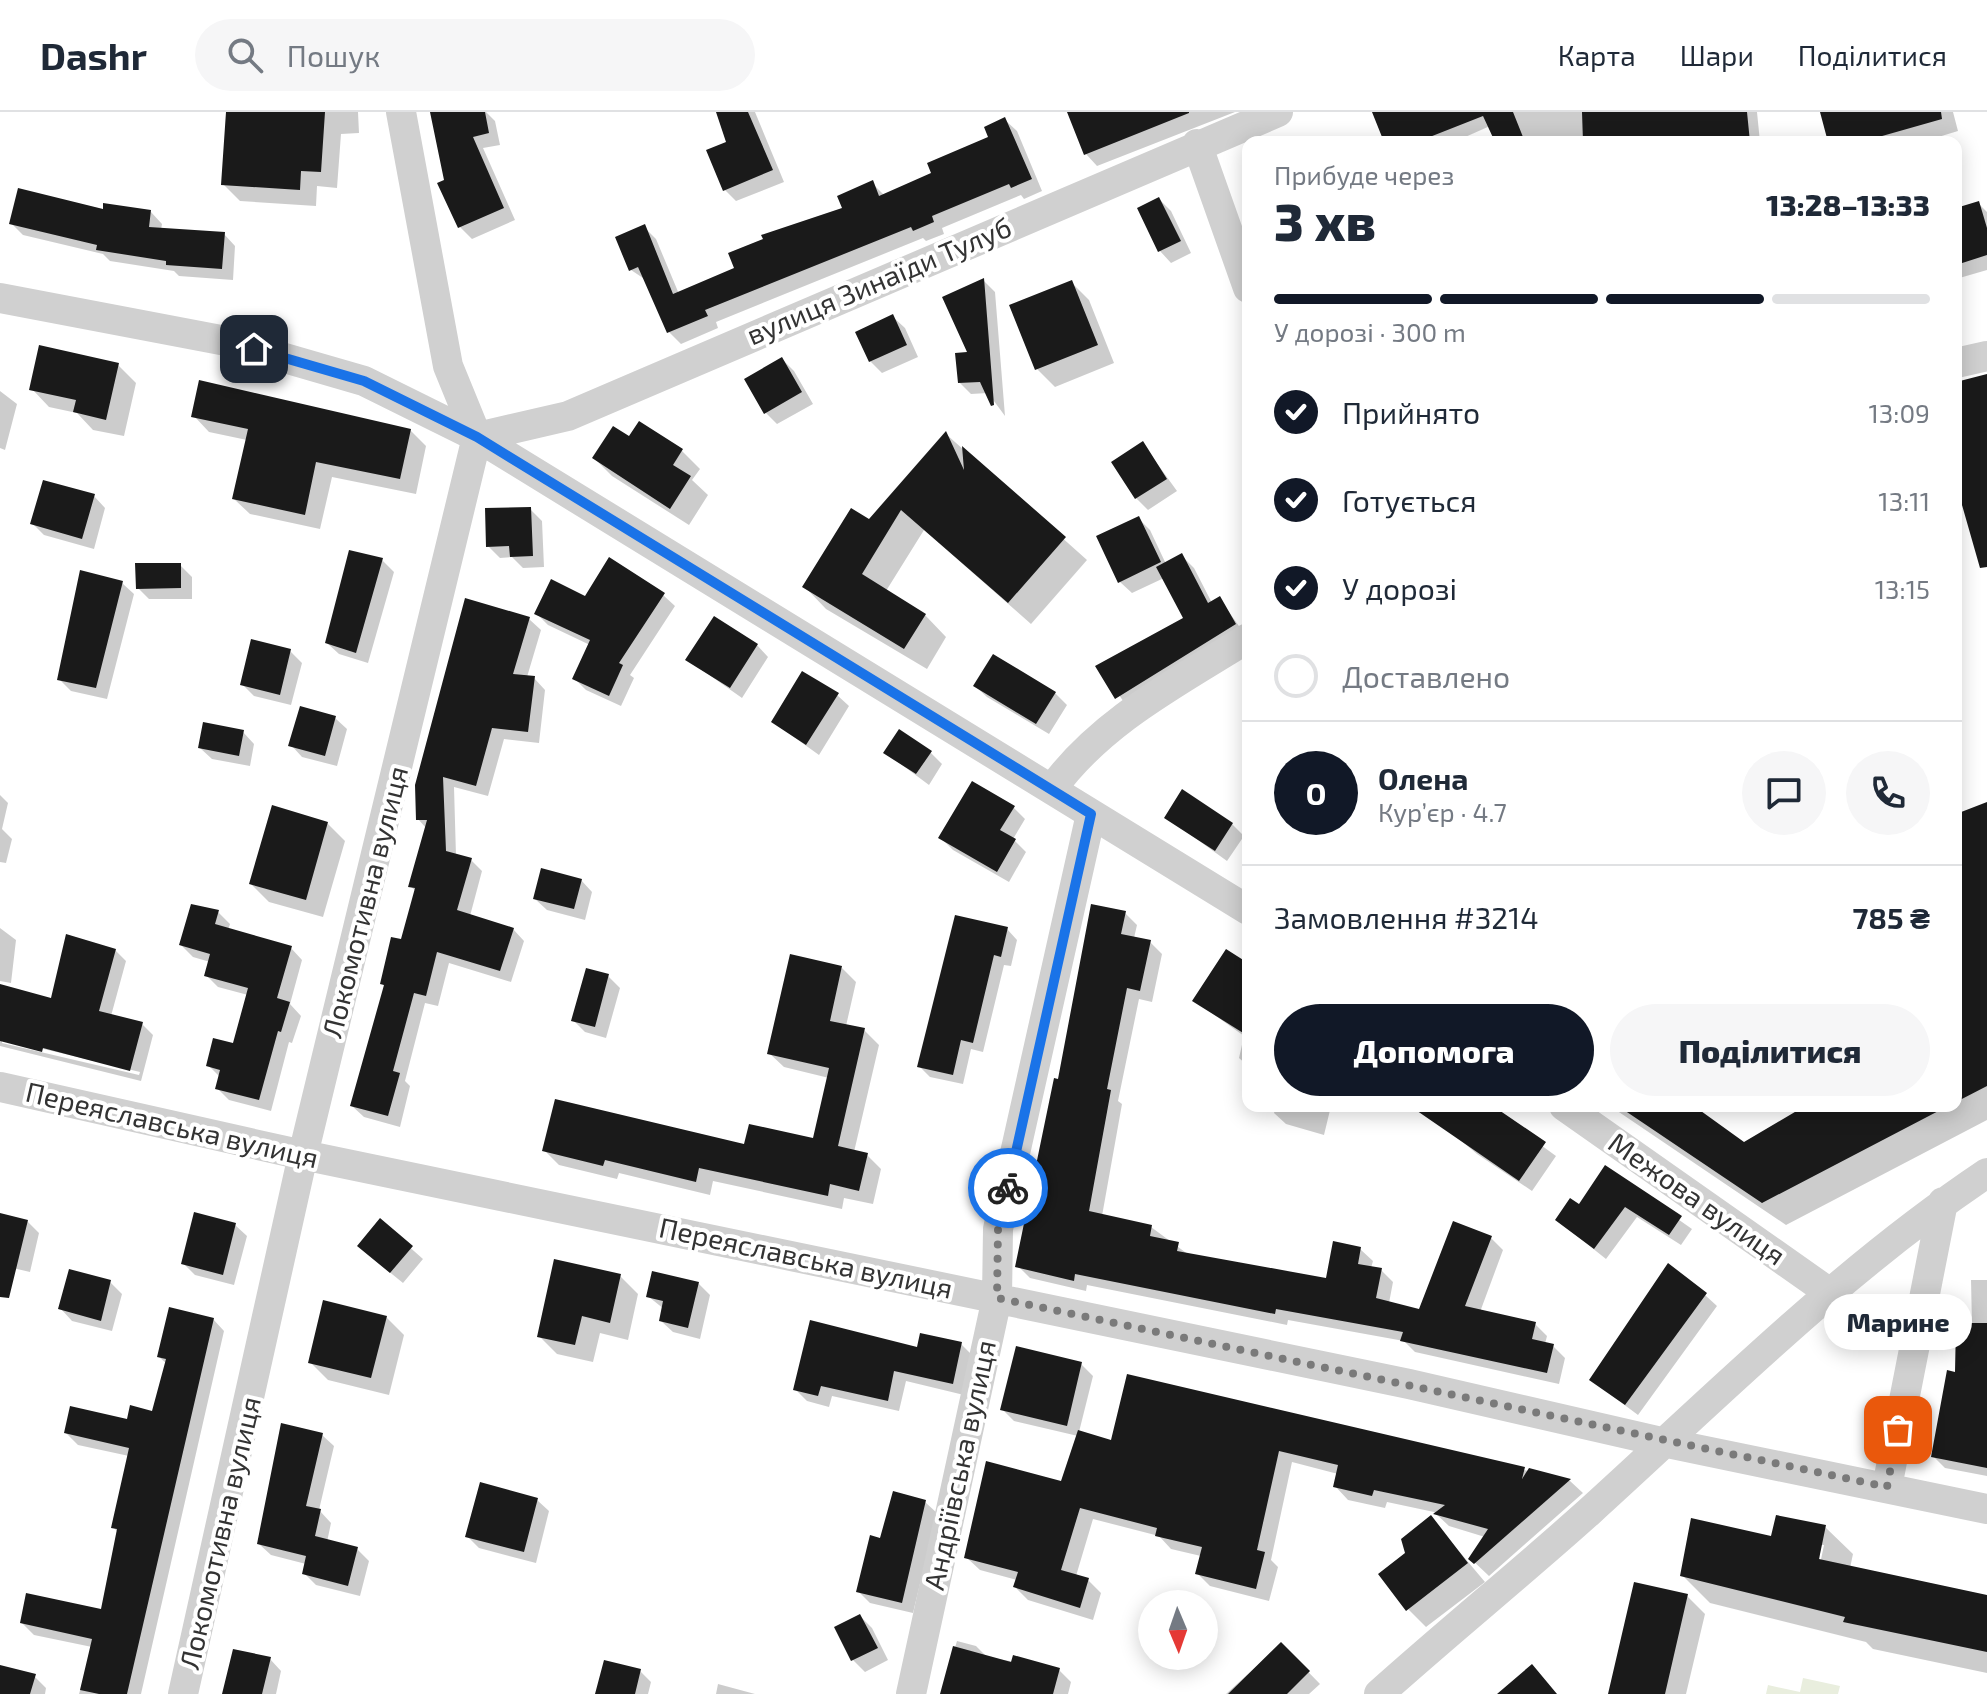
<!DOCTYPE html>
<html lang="uk">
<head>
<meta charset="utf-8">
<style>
	body { margin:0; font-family:"Exo 2",sans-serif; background:#f6f6f7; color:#1f2937; height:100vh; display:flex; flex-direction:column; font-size:30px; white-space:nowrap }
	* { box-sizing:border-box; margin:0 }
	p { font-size:26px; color:#747a83 }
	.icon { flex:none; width:44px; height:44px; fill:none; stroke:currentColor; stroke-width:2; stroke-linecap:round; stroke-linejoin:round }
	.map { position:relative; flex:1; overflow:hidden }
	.panel { position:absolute; left:1242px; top:24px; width:720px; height:976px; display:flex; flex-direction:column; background:#fff; border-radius:16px; box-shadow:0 4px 20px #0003 }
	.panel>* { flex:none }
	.needle { width:52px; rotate:178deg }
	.tools { position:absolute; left:1138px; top:1478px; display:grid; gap:16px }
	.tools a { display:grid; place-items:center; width:80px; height:80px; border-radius:50%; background:#fff; box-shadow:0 4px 20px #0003; font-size:40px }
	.pin { position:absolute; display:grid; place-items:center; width:68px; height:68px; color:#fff; margin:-34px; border-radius:16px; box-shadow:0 4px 12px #0006 }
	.courier { position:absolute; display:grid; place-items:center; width:80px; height:80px; margin:-40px; border:6px solid #1a73e8; border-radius:50%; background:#fff; color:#222; box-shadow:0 2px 10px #0007 }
	.bubble { position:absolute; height:56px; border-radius:28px; background:#fff; box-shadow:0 4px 20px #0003; font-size:26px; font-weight:800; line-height:56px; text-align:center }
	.overview em { font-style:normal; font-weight:800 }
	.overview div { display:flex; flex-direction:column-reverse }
	.overview { display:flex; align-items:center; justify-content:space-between; height:136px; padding:0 32px }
	h1 { font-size:52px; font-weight:800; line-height:60px }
	.bar { display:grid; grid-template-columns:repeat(4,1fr); gap:12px 8px; align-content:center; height:96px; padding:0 32px }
	.bar i { height:10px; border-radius:6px; background:#e0e1e3 }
	.bar .selected { background:#111827 }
	.bar p { grid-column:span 4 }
	.line { display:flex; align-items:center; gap:20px; padding:0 32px; border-top:2px solid #e0e1e3 }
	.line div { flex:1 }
	.round { display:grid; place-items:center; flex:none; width:84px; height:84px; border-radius:42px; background:#f6f6f7 }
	ol { padding:0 32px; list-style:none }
	li { display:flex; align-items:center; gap:24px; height:88px }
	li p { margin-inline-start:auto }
	li .icon { padding:8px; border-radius:50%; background:#111827; color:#fff; stroke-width:4 }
	li:last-child { color:#747a83 }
	li i { width:44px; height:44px; border:4px solid #e0e1e3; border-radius:50% }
	.cta { display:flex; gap:16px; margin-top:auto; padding:16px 32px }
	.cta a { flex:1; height:92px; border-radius:48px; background:#111827; color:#fff; font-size:32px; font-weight:800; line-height:92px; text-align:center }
	.cta a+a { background:#f6f6f7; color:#1f2937 }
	header { display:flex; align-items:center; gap:48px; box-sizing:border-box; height:112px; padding:0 40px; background:#fff; border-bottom:2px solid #e0e1e3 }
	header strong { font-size:38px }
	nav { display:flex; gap:44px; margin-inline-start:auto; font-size:28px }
	.search { width:560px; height:72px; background:#f6f6f7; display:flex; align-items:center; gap:20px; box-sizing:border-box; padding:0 28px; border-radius:44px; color:#747a83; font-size:30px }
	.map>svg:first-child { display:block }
</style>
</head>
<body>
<header>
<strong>Dashr</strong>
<div class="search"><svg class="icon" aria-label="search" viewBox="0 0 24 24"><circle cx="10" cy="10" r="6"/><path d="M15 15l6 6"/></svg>Пошук</div>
<nav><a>Карта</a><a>Шари</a><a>Поділитися</a></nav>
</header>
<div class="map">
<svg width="1987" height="1582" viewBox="0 0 1987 1582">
	<rect width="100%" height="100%" fill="#fff"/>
	<!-- green -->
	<path fill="#e9eede" d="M1803 1566 1840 1574 1838 1582H1766L1768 1573 1800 1580Z"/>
	<!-- shadow -->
	<path fill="#0003" fill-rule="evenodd" d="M228 0H358L359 21 341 22 337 76 317 74 316 94 240 89 223 72Z
		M432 0H486L495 9 500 33 483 36 515 108 472 127 460 115 440 72 446 69Z
		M718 0H755L784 70 736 89 724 77 728 31Z
		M1069 0H1235L1097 54 1086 42Z
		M1381 0H1586L1685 30H1497L1490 14 1454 30H1386Z
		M1699 0H1757L1760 30H1709Z
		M1835 0H1953L1958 19 1922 30H1832Z
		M1005 8 1017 19 1042 79 1024 87 1021 83 942 116 944 122 926 129 923 126 716 210 718 216 681 232 669 220 646 168 631 158 644 115 656 127 679 182 737 157 844 97 872 71 885 84 933 62 991 26Z
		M1159 87 1171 99 1191 141 1171 151 1160 139Z
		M1978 91 1987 100V158L1956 167V98Z
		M104 99 151 100 162 112 161 118 224 122 235 134 233 168 179 164 174 159 110 149 103 142 23 123 11 111Z
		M984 169 995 180 1005 304 988 281 971 282 959 270 970 242Z
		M1071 170 1089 188 1114 251 1055 275 1037 257Z
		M893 205 905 216 918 245 882 261 870 249Z
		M782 247 794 259 813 292 777 312 766 301Z
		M118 253 136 271 124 324 93 318 77 301 49 295 32 277Z
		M0 279 17 292 5 338 0 336Z
		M194 304 410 318 426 334 416 382 332 365 320 417 250 402 234 387 247 328 209 320Z
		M639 312 682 339 700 357 692 368 708 383 689 413 612 364 594 346 630 326Z
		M946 322 1087 448 1031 512 924 418 886 479 925 503 946 525 927 557 826 497 805 475 870 410Z
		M1143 332 1177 379 1148 398 1136 386Z
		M94 384 105 396 94 437 44 423 32 411Z
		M530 397 542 409 544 455 523 456 512 445 500 446 488 434Z
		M1138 406 1150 418 1166 452 1182 444 1194 456 1212 491 1219 486 1246 524 1129 597 1098 554 1185 507 1164 466 1132 481 1120 470Z
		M382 448 394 460 368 551 339 542 327 531Z
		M180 453 192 465V487H149L138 476Z
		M122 471 134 482 107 587 71 579 59 567Z
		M663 483 675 494 630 563 634 566 621 594 586 578 574 566 590 533 548 513 536 501 585 486Z
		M529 507 541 518 527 565 534 566 545 578 539 631 504 627 488 684 454 675 456 744 471 748 482 759 470 804 513 817 524 829 511 870 449 851 438 894 425 891 405 969 410 974 400 1015 364 1005 352 994 385 875 382 871 403 829 416 779 410 774 426 716 418 707Z
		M757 533 768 545 742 586 688 548Z
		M290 539 302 551 291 593 254 584 242 572Z
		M975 574 1055 581 1067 593 1049 622 987 585Z
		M837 583 849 594 819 643 773 610Z
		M335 606 347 617 337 654 302 645 291 633Z
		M243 620 254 632 250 654 212 647 200 636Z
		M930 640 942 652 929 673 886 641Z
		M0 683 8 691 2 717 12 727 6 751 0 750Z
		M1987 692V1008L1786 1113 1610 994H1691L1744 1032 1809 994H1956V704Z
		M1013 695 1025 707 1013 727 1026 740 1009 770 953 738 941 726Z
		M1166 705 1232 712 1244 724 1227 749Z
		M327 711 345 729 323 805 269 790 251 772Z
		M581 768 592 780 585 808 547 798 535 787Z
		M218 800 230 812 228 818 291 836 302 848 290 892 301 904 292 931 289 930 271 999 229 988 217 976 220 965 208 953 234 933 248 883 218 875 206 863 210 850 193 845 181 833Z
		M1125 801 1137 813 1134 826 1150 830 1162 842 1152 890 1139 887 1118 989 1122 992 1102 1104 1151 1115 1189 1143 1328 1168 1360 1137 1373 1149 1371 1156 1381 1158 1393 1170 1389 1191 1420 1199 1454 1112 1491 1126 1503 1138 1480 1200 1535 1212 1547 1224 1545 1232 1553 1234 1565 1246 1559 1272 1415 1240 1404 1229 1288 1208 1287 1213 1087 1173 1086 1179 1030 1166 1018 1154 1060 969Z
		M0 816 16 828 11 871 0 869Z
		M1007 817 1017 828 1011 854 1004 853 983 940 971 937 963 972 930 965 920 955Z
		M115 838 126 849 111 904 142 912 153 923 141 969 0 934V874L52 888ZM2 927 140 960 139 963 2 931Z
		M1248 853V954L1239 946 1244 924 1195 889Z
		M842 856 856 870 846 914 864 918 879 933 854 1040 866 1042 881 1057 873 1092 844 1086 842 1097 713 1069 710 1083 619 1061 617 1067 559 1053 544 1038 746 1034 814 1028 829 966 784 955 769 941Z
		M608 864 620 876 606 926 585 920 574 909Z
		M1276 994H1331L1324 1023 1286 1012 1274 1001Z
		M1420 994H1487L1556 1044 1532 1079 1477 1042Z
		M1605 1056 1692 1117 1681 1133 1637 1105 1606 1147 1557 1108 1579 1095Z
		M0 1103 27 1109 39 1121 30 1160 0 1153Z
		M380 1109 423 1147 403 1171 371 1145Z
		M235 1113 247 1124 234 1173 195 1163 183 1151Z
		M620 1164 638 1182 628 1228 600 1221 593 1250 557 1242 539 1224Z
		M1971 1168H1987V1364L1945 1356 1933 1344 1972 1213Z
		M110 1170 122 1182 112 1219 72 1209 61 1197Z
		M698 1171 710 1183 700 1227 673 1220 661 1209 664 1197 649 1185Z
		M1705 1183 1717 1194 1638 1303 1591 1268Z
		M386 1205 404 1223 389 1283 328 1268 310 1250Z
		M213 1207 224 1219 141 1582H79L92 1535 34 1523 22 1511 102 1499 118 1420 113 1415 129 1344 78 1333 66 1321 153 1302 167 1252 159 1245Z
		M961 1232 973 1244 964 1283 906 1269 899 1299 832 1284 829 1295 807 1289 795 1277 919 1237Z
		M1081 1252 1093 1264 1079 1320 1112 1330 1129 1264 1570 1369 1583 1381 1489 1464 1471 1447 1485 1425 1449 1414 1434 1400 1387 1390 1385 1396 1348 1388 1335 1374 1338 1362 1292 1350 1271 1448 1278 1455 1269 1489 1210 1474 1197 1461 1201 1444 1171 1437 1159 1424 1093 1407 1076 1464 1088 1468 1101 1481 1093 1508 1028 1488 1015 1475 1017 1468 980 1458 966 1445 1062 1372 1078 1324 1014 1309 1002 1297Z
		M322 1323 334 1334 319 1398 331 1411 327 1430 357 1437 369 1449 360 1484 316 1473 304 1461 306 1452 271 1443 259 1432Z
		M537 1388 549 1399 536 1451 479 1436 467 1424Z
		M925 1390 937 1401 913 1501 870 1491 859 1480 882 1428Z
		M1431 1406 1485 1470 1426 1515 1408 1497 1407 1442Z
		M1825 1415 1853 1442 1850 1456 1987 1485V1561L1873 1537 1866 1530 1710 1491 1682 1463 1772 1427ZM1820 1433H1824L1819 1457Z
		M1687 1484 1705 1502 1686 1582H1610Z
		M860 1504 872 1516 888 1548 865 1560 853 1548Z
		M957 1529 976 1534 987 1545 1059 1558 1071 1570 1068 1582H941Z
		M1281 1532 1320 1572 1309 1582H1226Z
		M270 1547 281 1559 276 1582H225Z
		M0 1555 34 1564 46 1576 45 1582H0Z
		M640 1559 651 1570 648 1582H600Z
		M718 1572 755 1582H716Z"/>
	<!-- building -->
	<path fill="#1a1a1a" d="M226 0H325L321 60 301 59 300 78 221 73Z
		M430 0H485L489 21 473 25 504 96 458 116 437 71 444 68Z
		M716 0H748L773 58 723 79 706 38 726 30Z
		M1067 0H1189V1L1084 43Z
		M1372 0H1513L1525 30H1495L1483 4 1417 30H1384Z
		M1582 0H1747L1750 30H1583Z
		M1820 0H1941L1942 7 1861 30H1828Z
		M1005 5 1032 67 1011 76 1009 72 932 104 934 110 913 119 911 115 705 198 708 204 667 221 638 155 629 159 615 125 645 112 673 182 734 156 728 141 763 127 761 123 842 96 837 84 873 68 879 84 931 61 927 51 988 25 984 15Z
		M18 76 103 97V91L151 98 149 115 225 120 222 157 166 153V149L96 138 97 133 9 112Z
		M1159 85 1181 129 1158 140 1137 96Z
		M1979 89 1987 116V143L1956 153V96Z
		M984 166 994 293 991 294 980 270 958 271 955 241 967 240 942 185Z
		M1072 168 1098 233 1035 258 1009 193Z
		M893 202 907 233 869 250 855 220Z
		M39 233 119 251 106 308 73 300 76 288 29 278Z
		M782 245 802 280 764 302 744 267Z
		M1987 262V455L1980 456 1956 372V270Z
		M199 268 411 317 400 367 316 350 305 403 232 387 248 317 191 305Z
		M639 309 683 337 673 353 691 364 670 397 592 346 613 314 629 324Z
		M946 319 964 358 962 334 1066 425 1008 491 901 398 862 462 926 502 904 537 802 475 851 396 869 407Z
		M1143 329 1167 367 1135 387 1111 350Z
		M43 368 95 382 82 427 30 412Z
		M531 395 533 444 510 445 509 434 486 435 485 396Z
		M1139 404 1161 450 1118 471 1096 424Z
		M349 438 383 446 356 541 325 531Z
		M1182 441 1208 491 1220 484 1236 512 1115 587 1095 554 1183 506 1156 455Z
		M609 445 665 481 619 551 623 553 609 584 572 567 590 528 534 502 551 467 585 484Z
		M135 451H181V476L136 477Z
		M80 458 123 469 96 576 57 568Z
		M465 486 530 505 513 562 535 564 528 620 492 616 476 674 443 665 446 739 472 746 457 798 514 816 500 859 437 840 426 884 414 881 393 959 400 961 388 1004 350 994 384 873 380 872 391 825 401 827 415 776 408 775 427 708H416L415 673Z
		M714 504 758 532 730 576 685 548Z
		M251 527 291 537 280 583 240 573Z
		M993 542 1056 580 1036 612 973 574Z
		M802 559 839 581 806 633 771 610Z
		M300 594 336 604 325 644 288 634Z
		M203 610 244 618 239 644 198 636Z
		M899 617 932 639 916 662 883 641Z
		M972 669 1015 694 1000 718 1016 727 997 760 938 726Z
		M1182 677 1233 711 1215 739 1164 706Z
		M1987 690V974L1956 990V702Z
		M272 693 328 710 306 788 249 772Z
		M541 756 582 767 574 797 533 787Z
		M191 792 219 798 215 812 292 834 277 886 290 890 281 920 278 919 259 988 215 977 220 958 206 954 213 926 233 931 248 876 204 864 210 842 179 833Z
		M1091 792 1126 799 1121 822 1151 828 1140 879 1127 876 1107 977 1111 978 1089 1099 1152 1113 1150 1124 1179 1130 1177 1139 1326 1166 1333 1129 1361 1135 1358 1152 1382 1156 1376 1186 1419 1197 1453 1109 1492 1124 1465 1194 1536 1210 1532 1227 1554 1232 1547 1261 1400 1229 1403 1220 1276 1197 1275 1202 1075 1162 1074 1169 1015 1155 1054 966 1058 967Z
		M955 803 1008 815 1001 845 994 843 973 931 961 928 953 963 917 955Z
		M66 822 116 837 99 899 143 910 130 959 43 936 42 940 0 929V872L51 886Z
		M1226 837 1248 851V924L1192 889Z
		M790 842 842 854 830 909 865 916 838 1034 868 1041 859 1079 830 1072 828 1084 699 1056 696 1070 605 1048 603 1054 542 1039 555 987 744 1032 749 1012 813 1026 829 956 767 942Z
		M586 856 609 862 595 915 571 909Z
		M1410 994H1493L1546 1030 1519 1069Z
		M1618 994H1694L1744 1030 1805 994H1948L1762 1091Z
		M1605 1053 1682 1104 1669 1123 1625 1095 1594 1137 1555 1108 1570 1086 1579 1092Z
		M194 1100 236 1111 223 1163 181 1152Z
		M0 1101 28 1108 9 1186 0 1185Z
		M380 1106 413 1134 390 1161 357 1134Z
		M554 1147 621 1162 610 1211 582 1204 575 1233 537 1225Z
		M1668 1151 1707 1181 1625 1293 1589 1268Z
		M69 1157 111 1168 101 1209 58 1197Z
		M652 1159 699 1170 688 1216 659 1209 663 1189 646 1185Z
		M323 1188 387 1204 371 1266 308 1251Z
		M169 1195 214 1206 127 1582H99L80 1578 92 1527 20 1511 26 1481 101 1497 117 1417 111 1416 129 1336 64 1321 70 1294 127 1307 130 1293 152 1299 166 1247 157 1245Z
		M810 1208 917 1235 920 1221 962 1230 953 1272 894 1259 888 1289 821 1274 818 1284 793 1278Z
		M1956 1211H1987V1356L1931 1345 1947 1258 1955 1260Z
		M1016 1234 1082 1250 1067 1314 1000 1298Z
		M1127 1262 1525 1355 1522 1367 1529 1356 1571 1367 1474 1452 1468 1447 1488 1417 1433 1402 1445 1393 1374 1378 1372 1384 1333 1375 1338 1353 1279 1339 1257 1438 1265 1440 1256 1477 1195 1462 1202 1435 1155 1424 1157 1416 1080 1396 1061 1458 1089 1466 1080 1496 1013 1475 1018 1460 964 1446 986 1349 1061 1369 1078 1318 1111 1328Z
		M281 1311 323 1321 306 1394 321 1397 315 1424 358 1435 348 1474 302 1462 306 1444 257 1432Z
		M480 1370 538 1386 524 1440 465 1425Z
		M893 1379 926 1388 902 1491 856 1480 870 1423 880 1426Z
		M1431 1403 1468 1451 1406 1499 1378 1462 1405 1441 1401 1427Z
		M1776 1403 1826 1413 1819 1447 1987 1483V1540L1843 1510 1845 1505 1680 1464 1691 1406 1771 1424Z
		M1634 1470 1688 1482 1665 1582H1608Z
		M860 1502 878 1536 851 1549 834 1515Z
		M1281 1530 1310 1559 1287 1582H1228Z
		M953 1534 1011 1550 1013 1543 1060 1556 1053 1582H940Z
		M233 1537 271 1545 262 1582H222Z
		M604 1548 641 1557 635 1582H595Z
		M1532 1552 1557 1582H1497Z
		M0 1553 36 1562 30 1582H0Z"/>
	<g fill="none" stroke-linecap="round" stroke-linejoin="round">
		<!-- minor -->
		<path stroke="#d0d0d0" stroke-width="30" d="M1197 32 1248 176
			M0 186 226 229 364 269 477 325 1248 798
			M1956 251 1987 244
			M477 325 568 304 1278 0
			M1052 677C1101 609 1178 570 1248 526
			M0 975 303 1043 1409 1272 1662 1330 1987 1397
			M1564 994 1830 1181
			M1887 1375 1943 1090
			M183 1582 303 1043 477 325 448 254 401 0
			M911 1582 997 1186 998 1117 1091 702
			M1379 1582C1448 1520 1521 1461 1590 1399 1719 1282 1842 1158 1987 1061"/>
	</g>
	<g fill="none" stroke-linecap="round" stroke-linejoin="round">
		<!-- done -->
		<path stroke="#7a7a7a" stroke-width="8" stroke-dasharray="0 14.4" d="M1008 1076 998 1117 997 1186 1887 1375 1898 1318"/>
		<!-- route -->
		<path stroke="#1a73e8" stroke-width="10" d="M254 237 364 269 477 325 1091 702 1008 1076"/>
	</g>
	<g text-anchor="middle" stroke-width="8" stroke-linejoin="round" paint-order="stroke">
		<!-- street labels -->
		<g font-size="28" fill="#333" stroke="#fff">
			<text transform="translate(879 169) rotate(-23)" y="10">вулиця Зинаїди Тулуб</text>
			<text transform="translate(365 790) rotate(-76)" y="10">Локомотивна вулиця</text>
			<text transform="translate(172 1013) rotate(13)" y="10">Переяславська вулиця</text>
			<text transform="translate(1697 1087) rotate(35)" y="10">Межова вулиця</text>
			<text transform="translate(806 1146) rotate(12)" y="10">Переяславська вулиця</text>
			<text transform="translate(960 1353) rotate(-78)" y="10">Андріївська вулиця</text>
			<text transform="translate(220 1421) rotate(-77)" y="10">Локомотивна вулиця</text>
		</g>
	</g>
</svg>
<div class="tools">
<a><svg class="needle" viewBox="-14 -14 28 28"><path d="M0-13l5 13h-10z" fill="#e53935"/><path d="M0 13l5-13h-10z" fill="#747a83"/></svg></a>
</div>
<div class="pin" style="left:1898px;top:1318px;background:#ea580c"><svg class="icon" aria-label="bag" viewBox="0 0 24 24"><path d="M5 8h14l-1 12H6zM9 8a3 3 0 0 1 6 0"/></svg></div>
<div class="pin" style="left:254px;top:237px;background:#1f2937"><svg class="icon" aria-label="home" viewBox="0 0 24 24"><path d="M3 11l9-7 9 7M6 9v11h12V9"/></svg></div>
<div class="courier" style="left:1008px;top:1076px"><svg class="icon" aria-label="bike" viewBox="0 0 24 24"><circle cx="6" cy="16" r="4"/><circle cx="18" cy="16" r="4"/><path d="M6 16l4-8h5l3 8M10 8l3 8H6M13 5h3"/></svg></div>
<div class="bubble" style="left:1824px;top:1182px;width:148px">Марине</div>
<section class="panel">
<div class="overview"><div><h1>3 хв</h1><p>Прибуде через</p></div><em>13:28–13:33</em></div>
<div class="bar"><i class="selected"></i><i class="selected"></i><i class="selected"></i><i></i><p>У дорозі · 300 m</p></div>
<ol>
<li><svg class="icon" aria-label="check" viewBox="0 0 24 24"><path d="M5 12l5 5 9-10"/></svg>Прийнято<p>13:09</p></li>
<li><svg class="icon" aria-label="check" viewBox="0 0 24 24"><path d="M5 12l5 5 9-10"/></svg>Готується<p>13:11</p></li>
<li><svg class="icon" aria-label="check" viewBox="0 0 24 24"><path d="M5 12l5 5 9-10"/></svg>У дорозі<p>13:15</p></li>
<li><i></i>Доставлено</li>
</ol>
<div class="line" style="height:144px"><b class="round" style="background:#111827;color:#fff">О</b><div><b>Олена</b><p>Кур’єр · 4.7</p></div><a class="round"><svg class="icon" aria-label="chat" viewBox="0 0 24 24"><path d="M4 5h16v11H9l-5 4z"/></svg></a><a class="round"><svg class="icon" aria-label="phone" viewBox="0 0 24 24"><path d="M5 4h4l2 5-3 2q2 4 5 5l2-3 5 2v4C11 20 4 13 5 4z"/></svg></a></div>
<div class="line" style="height:104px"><div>Замовлення #3214</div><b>785 ₴</b></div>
<div class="cta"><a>Допомога</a><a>Поділитися</a></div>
</section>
</div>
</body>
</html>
